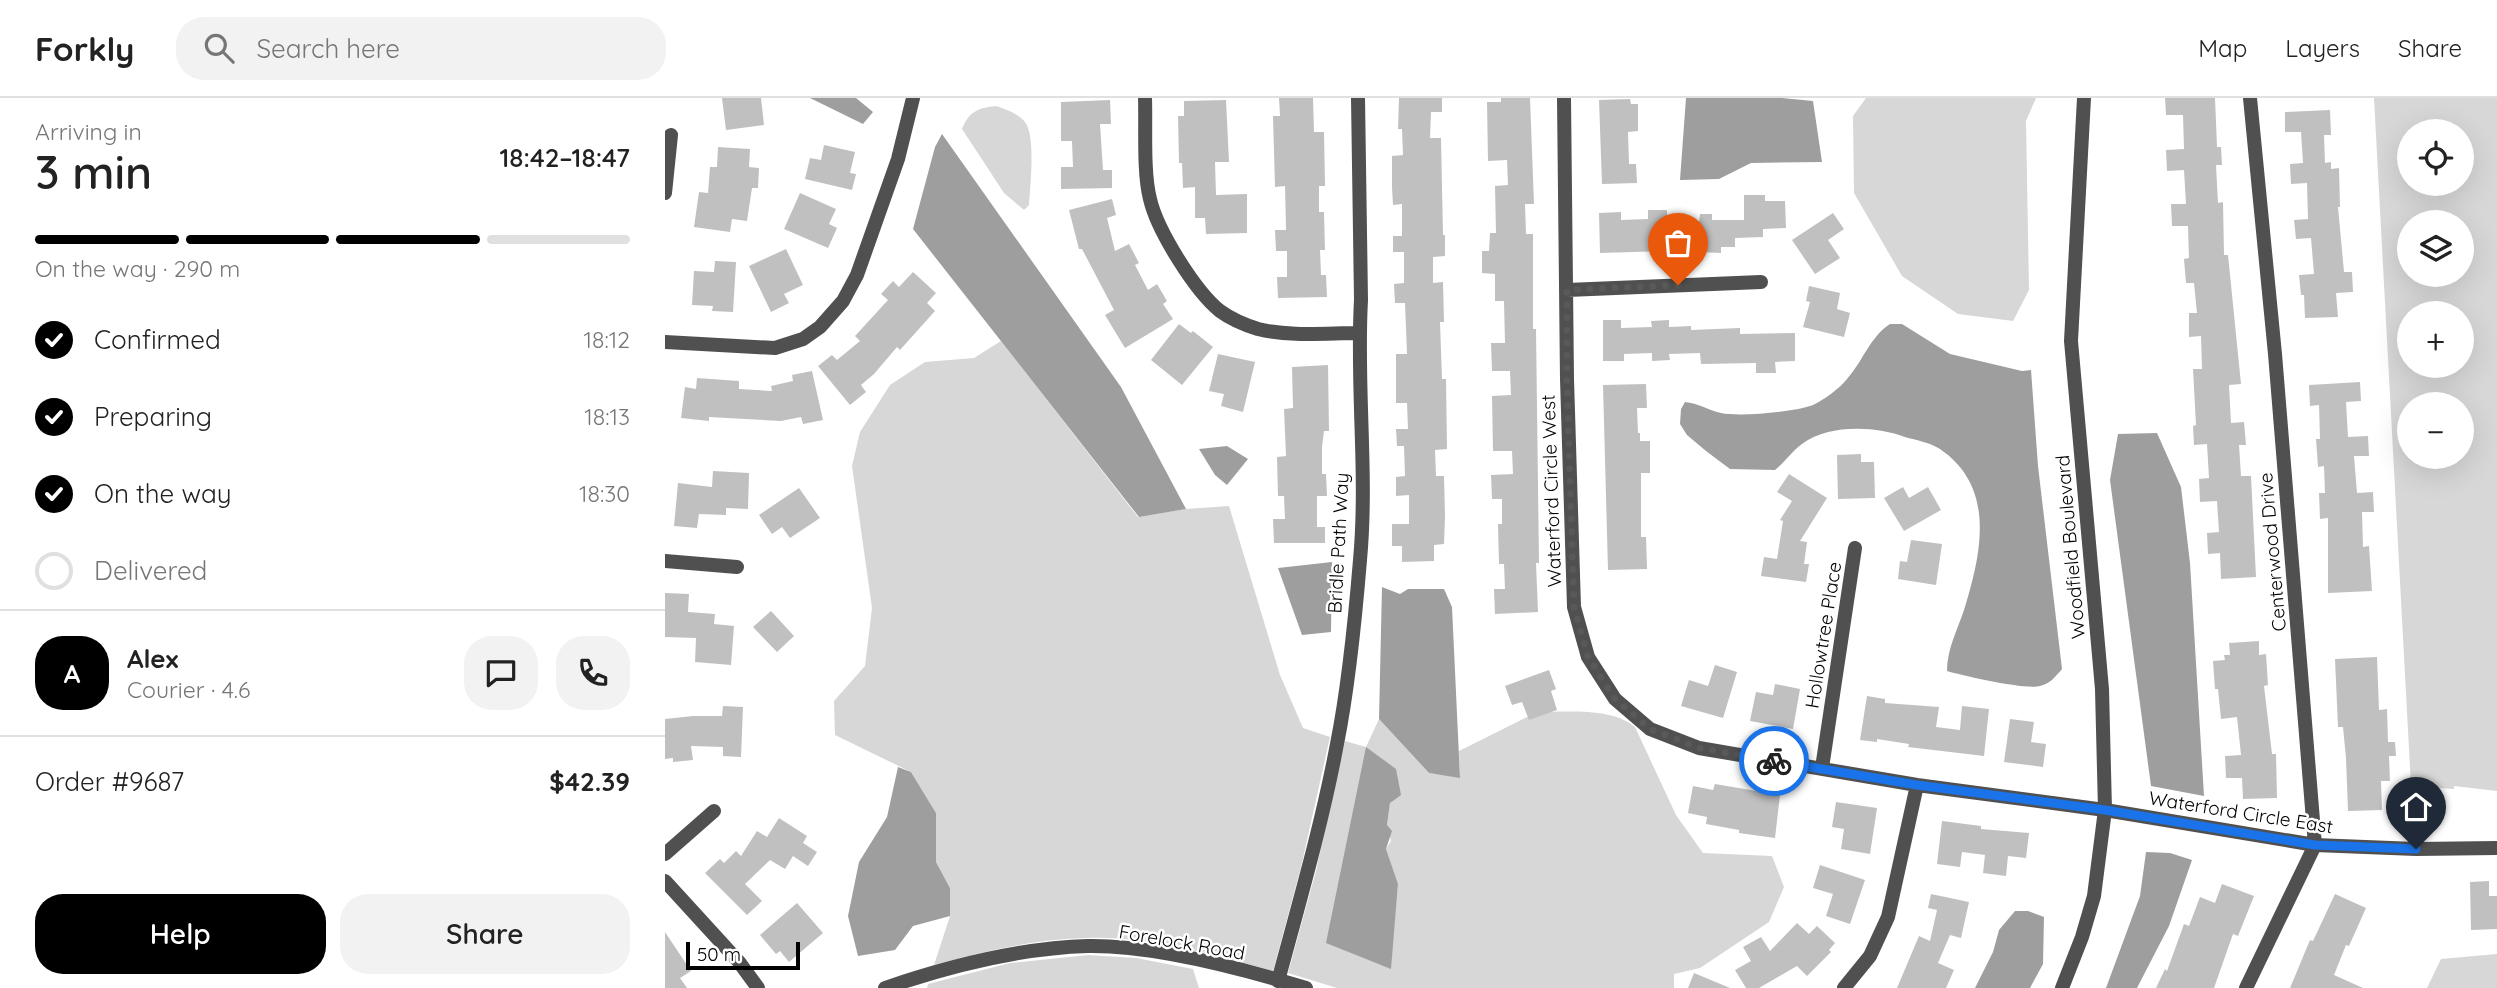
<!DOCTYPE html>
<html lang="en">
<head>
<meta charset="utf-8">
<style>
	body { margin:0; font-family:Quicksand,sans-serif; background:#f2f2f2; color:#222; height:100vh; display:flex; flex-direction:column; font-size:26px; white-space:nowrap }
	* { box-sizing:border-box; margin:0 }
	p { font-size:23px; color:#767676 }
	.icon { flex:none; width:38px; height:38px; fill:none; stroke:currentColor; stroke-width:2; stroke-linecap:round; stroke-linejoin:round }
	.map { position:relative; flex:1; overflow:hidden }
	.details { display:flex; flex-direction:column; background:#fff; width:665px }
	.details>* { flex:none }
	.controls { position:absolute; left:1732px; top:21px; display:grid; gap:14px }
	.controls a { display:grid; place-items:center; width:77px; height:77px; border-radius:50%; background:#fff; box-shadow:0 7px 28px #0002; font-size:35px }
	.scale { position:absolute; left:21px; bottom:18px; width:114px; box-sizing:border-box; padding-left:7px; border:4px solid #000; border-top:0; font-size:19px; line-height:24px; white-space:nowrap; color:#000; -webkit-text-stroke:5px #fff; paint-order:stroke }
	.pin { position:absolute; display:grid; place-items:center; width:60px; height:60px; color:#fff; margin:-72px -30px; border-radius:50% 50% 50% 0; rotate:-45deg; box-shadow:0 0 7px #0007 }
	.pin .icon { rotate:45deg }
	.courier { position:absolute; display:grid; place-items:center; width:70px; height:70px; margin:-35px; border:5px solid #1a73e8; border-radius:50%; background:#fff; color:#222; box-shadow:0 2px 9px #0007 }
	.headline em { font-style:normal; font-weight:600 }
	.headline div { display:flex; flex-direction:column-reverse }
	.headline { display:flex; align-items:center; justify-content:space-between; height:119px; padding:0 35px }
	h1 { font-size:46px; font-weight:600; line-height:52px }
	.bar { display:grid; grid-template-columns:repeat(4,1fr); gap:10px 7px; align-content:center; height:84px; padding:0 35px }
	.bar i { height:9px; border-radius:5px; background:#e0e0e0 }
	.bar .current { background:#000 }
	.bar p { grid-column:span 4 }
	.line { display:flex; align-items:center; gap:18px; padding:0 35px; border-top:2px solid #e0e0e0 }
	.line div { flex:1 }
	.round { display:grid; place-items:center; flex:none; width:74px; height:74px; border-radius:28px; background:#f2f2f2 }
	ol { padding:0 35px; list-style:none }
	li { display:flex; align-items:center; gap:21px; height:77px }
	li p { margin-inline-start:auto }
	li .icon { padding:7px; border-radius:50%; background:#000; color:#fff; stroke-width:4 }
	li:last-child { color:#767676 }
	li i { width:38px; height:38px; border:4px solid #e0e0e0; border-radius:50% }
	.button { display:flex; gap:14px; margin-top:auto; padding:14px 35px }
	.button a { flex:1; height:80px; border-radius:28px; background:#000; color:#fff; font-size:28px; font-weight:600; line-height:80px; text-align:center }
	.button a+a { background:#f2f2f2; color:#222 }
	header { display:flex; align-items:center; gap:42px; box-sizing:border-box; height:98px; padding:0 35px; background:#fff; border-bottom:2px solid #e0e0e0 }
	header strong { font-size:33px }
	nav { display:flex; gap:38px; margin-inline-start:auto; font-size:24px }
	.search { width:490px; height:63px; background:#f2f2f2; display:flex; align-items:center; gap:18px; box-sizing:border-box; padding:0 24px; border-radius:28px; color:#767676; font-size:26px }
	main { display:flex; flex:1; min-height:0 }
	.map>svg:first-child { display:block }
</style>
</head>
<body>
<header>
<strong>Forkly</strong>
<div class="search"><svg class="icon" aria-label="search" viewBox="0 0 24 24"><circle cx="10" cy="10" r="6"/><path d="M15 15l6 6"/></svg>Search here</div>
<nav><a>Map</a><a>Layers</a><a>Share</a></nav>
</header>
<main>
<section class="details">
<div class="headline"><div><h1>3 min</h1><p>Arriving in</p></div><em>18:42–18:47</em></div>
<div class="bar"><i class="current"></i><i class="current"></i><i class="current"></i><i></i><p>On the way · 290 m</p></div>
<ol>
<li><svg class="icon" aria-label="check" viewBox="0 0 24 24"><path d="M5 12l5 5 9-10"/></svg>Confirmed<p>18:12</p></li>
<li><svg class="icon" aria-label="check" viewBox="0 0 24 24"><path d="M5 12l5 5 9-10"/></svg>Preparing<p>18:13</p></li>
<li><svg class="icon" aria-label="check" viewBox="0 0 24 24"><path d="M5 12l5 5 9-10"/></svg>On the way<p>18:30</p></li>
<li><i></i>Delivered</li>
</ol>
<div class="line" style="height:126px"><b class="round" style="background:#000;color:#fff">A</b><div><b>Alex</b><p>Courier · 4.6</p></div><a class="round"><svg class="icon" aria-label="chat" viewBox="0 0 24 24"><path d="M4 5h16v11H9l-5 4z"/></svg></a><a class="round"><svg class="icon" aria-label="phone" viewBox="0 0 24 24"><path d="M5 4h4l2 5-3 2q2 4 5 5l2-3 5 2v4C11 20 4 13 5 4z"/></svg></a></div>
<div class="line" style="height:91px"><div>Order #9687</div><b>$42.39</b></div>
<div class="button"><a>Help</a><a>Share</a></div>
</section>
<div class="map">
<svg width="1832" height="890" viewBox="0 0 1832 890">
	<rect width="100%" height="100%" fill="#fff"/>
	<!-- green -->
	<path fill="#d7d7d7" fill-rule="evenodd" d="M1201 0H1371L1361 23 1364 192 1348 223 1293 216 1237 178 1189 95 1188 18Z
		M1709 0H1832V693L1789 688V691L1746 688ZM1745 33H1797V86H1745ZM1745 124H1797V177H1745ZM1745 215H1797V268H1745ZM1745 306H1797V359H1745Z
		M331 8C340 11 354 16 360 24 371 38 365 89 364 107L359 112 339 95 297 31C304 14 312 10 331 8Z
		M336 243 473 419 521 411 564 408 615 577 638 630 665 639 636 769 608 873C548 857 485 838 422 840 370 841 320 853 269 867L285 818V790L271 764V715L246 674 170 637 169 603 200 568 207 510 187 368 195 334 225 287 260 264 309 260Z
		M872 614C901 614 947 609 970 629L1011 717 1038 755 1107 758 1119 789 1104 824 1035 870 1009 876V890H672L623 875 651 773 680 643 701 649 714 621 764 675 795 679 794 653ZM701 650 725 705 722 727 726 743 721 751 733 787 725 871Z
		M1832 856V890H1762L1776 861Z
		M423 857 471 860 528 871 534 890H262L263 886 345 865Z"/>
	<!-- water -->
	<path fill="#9e9e9e" d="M145 0H191L208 14 198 26Z
		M1021 0H1117L1148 3 1157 64 1086 65 1054 81 1015 82Z
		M277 36 456 289 521 411 474 419 248 131 270 49Z
		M1225 226H1237L1285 256 1357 273 1366 272 1373 368 1397 571C1390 579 1386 585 1375 588 1361 592 1299 578 1282 573 1282 551 1292 533 1299 512 1316 457 1332 390 1275 351 1266 345 1251 342 1240 339 1211 328 1163 326 1137 346 1127 353 1120 364 1110 372L1065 371 1041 353 1022 337 1015 326 1016 311 1020 304C1033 305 1043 312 1056 315 1075 319 1130 314 1148 307 1159 302 1175 290 1182 281 1198 263 1205 239 1225 226Z
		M1492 335 1516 389 1525 465 1539 698 1486 688 1445 382 1453 336Z
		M562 348 583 361 562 387 550 377 534 351Z
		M667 464 666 534 637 537 613 470Z
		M717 489 735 496 743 491H779L787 509 795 680 764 675 714 621Z
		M701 649 731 671 736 697 725 705 722 727 727 733 721 751 733 786 726 871 661 845Z
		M233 669 246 674 271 715V764L285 790V818L248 828 230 852 193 858 183 818 194 764 222 719Z
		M1481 754 1505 755 1527 762 1504 828 1472 890H1441L1475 798Z
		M1350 813H1363L1379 819 1378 866 1365 890H1310L1328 854 1334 832Z"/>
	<!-- building -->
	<path fill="#c0c0c0" d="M57 0H96L99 27 61 32Z
		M614 0H648L649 34H659L660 88H654V114H659L660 152H655L656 177H661L662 199 613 200 612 179H622V153H611L610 132H621L620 88 610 89 608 18H615Z
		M734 0H777V14H766L765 40H776L778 137H780V158L768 159V185L778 184 779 224H775L777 281H781L782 351 770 352 771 378H779L780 418 779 446 769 447V463L737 464V448H727V426H744V397L731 398V379L740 378 739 348H732L731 331H743L742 305H731V256H742L740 205H730L729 186 739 185V154H728V138H737V106L728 107 727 89V58L738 57 737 31H733Z
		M836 0H865L869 106H860L861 136H868V231H871L874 465H871L873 514 830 516 829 491H840L839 466H834L833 426H837V401H827L826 377 848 376 847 353H828L827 298 846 297 845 273H827L826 245H840L839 203H830V176L817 175V153H824L825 135H831L830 88 843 87 842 62 823 63 822 4H836Z
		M1500 0H1550L1552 49H1556L1557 67H1551L1553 105 1558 104 1559 157H1563L1576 286 1564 287 1566 325 1579 324 1581 347H1574L1576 378H1586L1591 479 1556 481 1555 455 1543 456 1542 435 1554 434 1552 403 1535 404 1534 381 1544 380 1542 346 1529 347 1528 328 1531 327 1528 271H1537L1536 238 1524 239V215H1532L1529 185H1521L1519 161 1524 160 1523 128H1507L1506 106H1521L1519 72 1502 73 1501 52 1519 51 1518 17H1501Z
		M965 1 966 6H973V33L963 34 964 66H971L972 85 937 86 934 2Z
		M445 2 446 26H435L438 72H447V90L396 91V69H408L407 43H396V4Z
		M561 2 564 64H550L551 97 582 96V135L541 136 540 120H530V89L518 90 517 65H514L513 18H519V3Z
		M1665 12 1666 37H1659L1660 65 1666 64V71L1674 70 1675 109H1673L1679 174H1687L1688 194 1671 195 1673 219 1640 220 1639 197H1636L1634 177 1649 176 1646 140 1631 141 1629 122 1643 121 1642 85 1626 86 1625 66 1638 65 1636 34H1620V14Z
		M159 47 190 54 185 75 191 76 187 92 140 81 145 60 156 62Z
		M53 49 85 51 84 69 94 70 93 90H87L82 123 67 121 65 134 29 129 34 94 43 95 45 69H52Z
		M135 95 171 111 164 126 172 130 163 150 119 131Z
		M1079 97H1100V103H1120L1121 130 1098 131V139L1070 140V149H1056V155L1034 154V152L935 155 934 115 956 114V122L983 121V112H1002V126L1034 125 1035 116H1047V122H1079Z
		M447 101 451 117 442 120 450 153 464 146 474 165 470 167 483 192 492 186 502 203 498 206 508 221 460 250 440 217 449 212 417 151H414L404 112Z
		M1168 115 1179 131 1163 142 1175 160 1150 176 1127 142Z
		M121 151 138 187 119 196 124 205 106 214 84 168Z
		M50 163 71 164 68 214 47 213 48 208 27 207 29 173 49 174Z
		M248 174 271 195 262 205 270 213 235 252 232 249 209 276 196 287 201 294 185 307 153 268 167 257 172 262 195 243 190 238 223 202 216 196 228 183 234 189Z
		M1144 188 1175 195 1172 211 1185 215 1179 239 1138 229 1145 204 1141 203Z
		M938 222H956V230L987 229 986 223 1004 222V229L1026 228V232L1075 230V236L1130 235V263L1110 264 1111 275H1091V265L1036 266 1035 255 1004 256 1005 262 987 263V255L959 256V263H938Z
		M514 226 526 235 528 233 548 249 517 287 486 262Z
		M553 256 590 264 578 314 556 308 559 296 544 293Z
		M663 267 664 333H659L657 349V376H661L662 398H652V429H660V445H609L608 421H620L619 398H613L612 359 621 358 619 311 628 310 627 269Z
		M147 273 158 322 138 326 136 319 116 323 44 319V323L16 320 20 289 31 291 32 280 74 283V291L107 293 106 288 128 283 127 277Z
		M1695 284 1696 303 1681 304 1683 339 1703 338 1704 358H1689L1692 395 1708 394 1709 414H1697L1698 449 1704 448 1707 493 1663 495V420L1655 421 1654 395H1660L1659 368 1653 369 1651 341H1655L1654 307 1645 308 1644 287Z
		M981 286 982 310H972L973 335H975V343H985V375H976V439H981L982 471 943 472 938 287Z
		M1196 356V364H1209L1210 400 1173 401 1172 357Z
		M48 373 84 375 83 411 61 410V417L34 416 32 430 9 428 13 385 47 389Z
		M1124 376 1162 400 1135 443 1142 444 1139 466H1144L1141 484 1096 478 1099 459 1112 461 1118 423 1115 422 1127 403 1112 394Z
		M1238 389 1244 400 1263 389 1276 412 1239 433 1219 400Z
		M134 390 155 420 125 440 117 429 107 436 94 417Z
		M1246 442 1277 446 1271 487 1233 481 1235 463 1242 464Z
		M0 495 24 496 23 514 50 516 49 526 69 528 66 567 30 564 31 540 0 539Z
		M106 513 129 538 112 554 88 529Z
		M1594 543V557L1601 556 1603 587 1599 588 1607 656H1611L1612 700 1578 701 1577 680H1561L1560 658 1576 657 1572 619 1556 621 1553 591H1550L1548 563 1560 562 1559 557H1565L1564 545Z
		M1712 559 1714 612 1722 611 1723 644H1730L1731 658H1724L1725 683H1716L1717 712 1683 713 1681 660 1678 629H1673L1670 561Z
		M1050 567 1072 574 1058 620 1016 608 1024 582 1043 588Z
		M884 572 891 591 886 593 892 612 864 622 857 604 847 607 840 588Z
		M1110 586 1135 591 1128 631 1085 623 1091 594 1108 597Z
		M1202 598 1220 601V605L1274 609 1271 629 1295 632 1297 608 1324 611 1319 658 1243 649 1244 646 1212 641V644L1195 642Z
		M58 608 78 609 76 659 58 658V649L26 648 28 662 8 664V660L0 661V621L28 618H57Z
		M1345 621 1369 624 1366 644 1381 646 1378 669 1339 664Z
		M1050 686 1115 697 1110 740 1074 735V732L1041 726 1042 719 1023 715 1028 688 1048 692Z
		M1171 704 1212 710 1205 756 1176 751 1179 731 1167 729Z
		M114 720 142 738 138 745 152 754 143 768 128 758 120 771 105 762 80 786 97 803 82 817 40 775 55 761 59 765 71 753 76 758 92 733 102 739Z
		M1277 723 1316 728V731L1364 735 1361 760 1343 758 1341 778 1318 775 1320 757 1297 754 1295 769 1272 766Z
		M1155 767 1200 782 1185 826 1161 818 1168 796 1148 790Z
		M1824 783V798H1832V831L1806 832 1805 784Z
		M1557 786 1589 798 1573 838 1568 836 1549 890H1491L1500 871 1502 873 1519 826 1524 828 1535 799 1550 805Z
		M1266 796 1304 804 1296 840 1285 837 1273 865 1289 872 1281 890H1232L1254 838 1265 843 1272 812 1263 810Z
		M1670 796 1701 810 1684 848 1681 847 1669 877 1698 890H1625L1645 842 1648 843Z
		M132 805 158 835 124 864 115 853 111 856 95 837Z
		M1132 825 1144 836 1152 828 1170 845 1164 852 1166 854 1142 878 1132 868 1094 890H1081L1070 872 1086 863 1078 849 1096 839 1105 853Z
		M0 834 26 873 15 880 22 890H0Z
		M1029 875 1065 890H1023Z"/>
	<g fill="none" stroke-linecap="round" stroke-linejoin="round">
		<!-- minor -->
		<path stroke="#505050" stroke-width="14" d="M480 0C481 29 478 74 485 101 492 132 530 193 555 213 566 221 580 227 593 231 625 239 662 235 694 235
			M899 0 902 281 909 509 923 559 950 601 985 631 1034 650 1252 687 1440 712 1650 747 1751 751 1832 750
			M0 95 6 37
			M902 192 1096 184
			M0 244 110 250 138 241 155 229 178 203 192 177 233 61 248 0
			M0 463 72 469
			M1157 670 1190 450
			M0 756 49 713
			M0 783 74 864 93 890
			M613 883C634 805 657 726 672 646 684 586 690 523 695 462 703 375 691 288 696 202L693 0
			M1179 890 1205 858 1223 819 1252 687
			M1581 890 1650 747 1610 256 1585 0"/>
		<!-- tertiary -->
		<path stroke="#505050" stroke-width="14" d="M220 890C284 868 354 850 423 848 487 847 579 871 641 890
			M1397 890 1417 839 1429 798 1440 712 1437 591 1406 243 1419 0"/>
	</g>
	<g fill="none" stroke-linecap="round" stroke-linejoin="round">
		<!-- done -->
		<path stroke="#595959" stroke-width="7" stroke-dasharray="0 12.6" d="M1013 187 902 192V281L909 509 923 559 950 601 985 631 1034 650 1109 663"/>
		<!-- route -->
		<path stroke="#1a73e8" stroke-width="9" d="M1109 663 1252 687 1440 712 1650 747 1751 751"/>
	</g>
	<g text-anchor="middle" stroke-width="5" stroke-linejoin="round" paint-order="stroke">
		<!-- street labels -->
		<g font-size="19" fill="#000" stroke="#fff">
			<text transform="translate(886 393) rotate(-92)" y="7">Waterford Circle West</text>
			<text transform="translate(673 445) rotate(-87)" y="7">Bridle Path Way</text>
			<text transform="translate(1405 449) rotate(-95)" y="7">Woodfield Boulevard</text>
			<text transform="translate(1607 454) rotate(-95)" y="7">Centerwood Drive</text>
			<text transform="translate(1158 537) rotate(-81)" y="7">Hollowtree Place</text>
			<text transform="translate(1576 714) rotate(9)" y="7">Waterford Circle East</text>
			<text transform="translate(517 844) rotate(10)" y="7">Forelock Road</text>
		</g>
	</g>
</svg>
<div class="controls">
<a><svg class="icon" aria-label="locate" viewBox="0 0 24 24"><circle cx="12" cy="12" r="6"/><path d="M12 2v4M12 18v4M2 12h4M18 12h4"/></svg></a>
<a><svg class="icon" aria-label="layers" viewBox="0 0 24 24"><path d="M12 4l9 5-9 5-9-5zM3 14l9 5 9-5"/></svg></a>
<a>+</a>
<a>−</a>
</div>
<div class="scale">50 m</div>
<div class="pin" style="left:1013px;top:187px;background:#ea580c"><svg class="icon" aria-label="bag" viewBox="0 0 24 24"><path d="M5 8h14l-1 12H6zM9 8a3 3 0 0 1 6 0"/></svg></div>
<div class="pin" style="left:1751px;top:751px;background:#1f2937"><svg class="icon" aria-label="home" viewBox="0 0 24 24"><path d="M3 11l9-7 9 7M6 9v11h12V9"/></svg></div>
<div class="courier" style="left:1109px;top:663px"><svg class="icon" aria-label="bike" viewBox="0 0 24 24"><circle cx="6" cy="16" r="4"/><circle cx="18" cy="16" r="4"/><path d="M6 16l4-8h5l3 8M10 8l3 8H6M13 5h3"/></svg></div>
</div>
</main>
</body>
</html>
